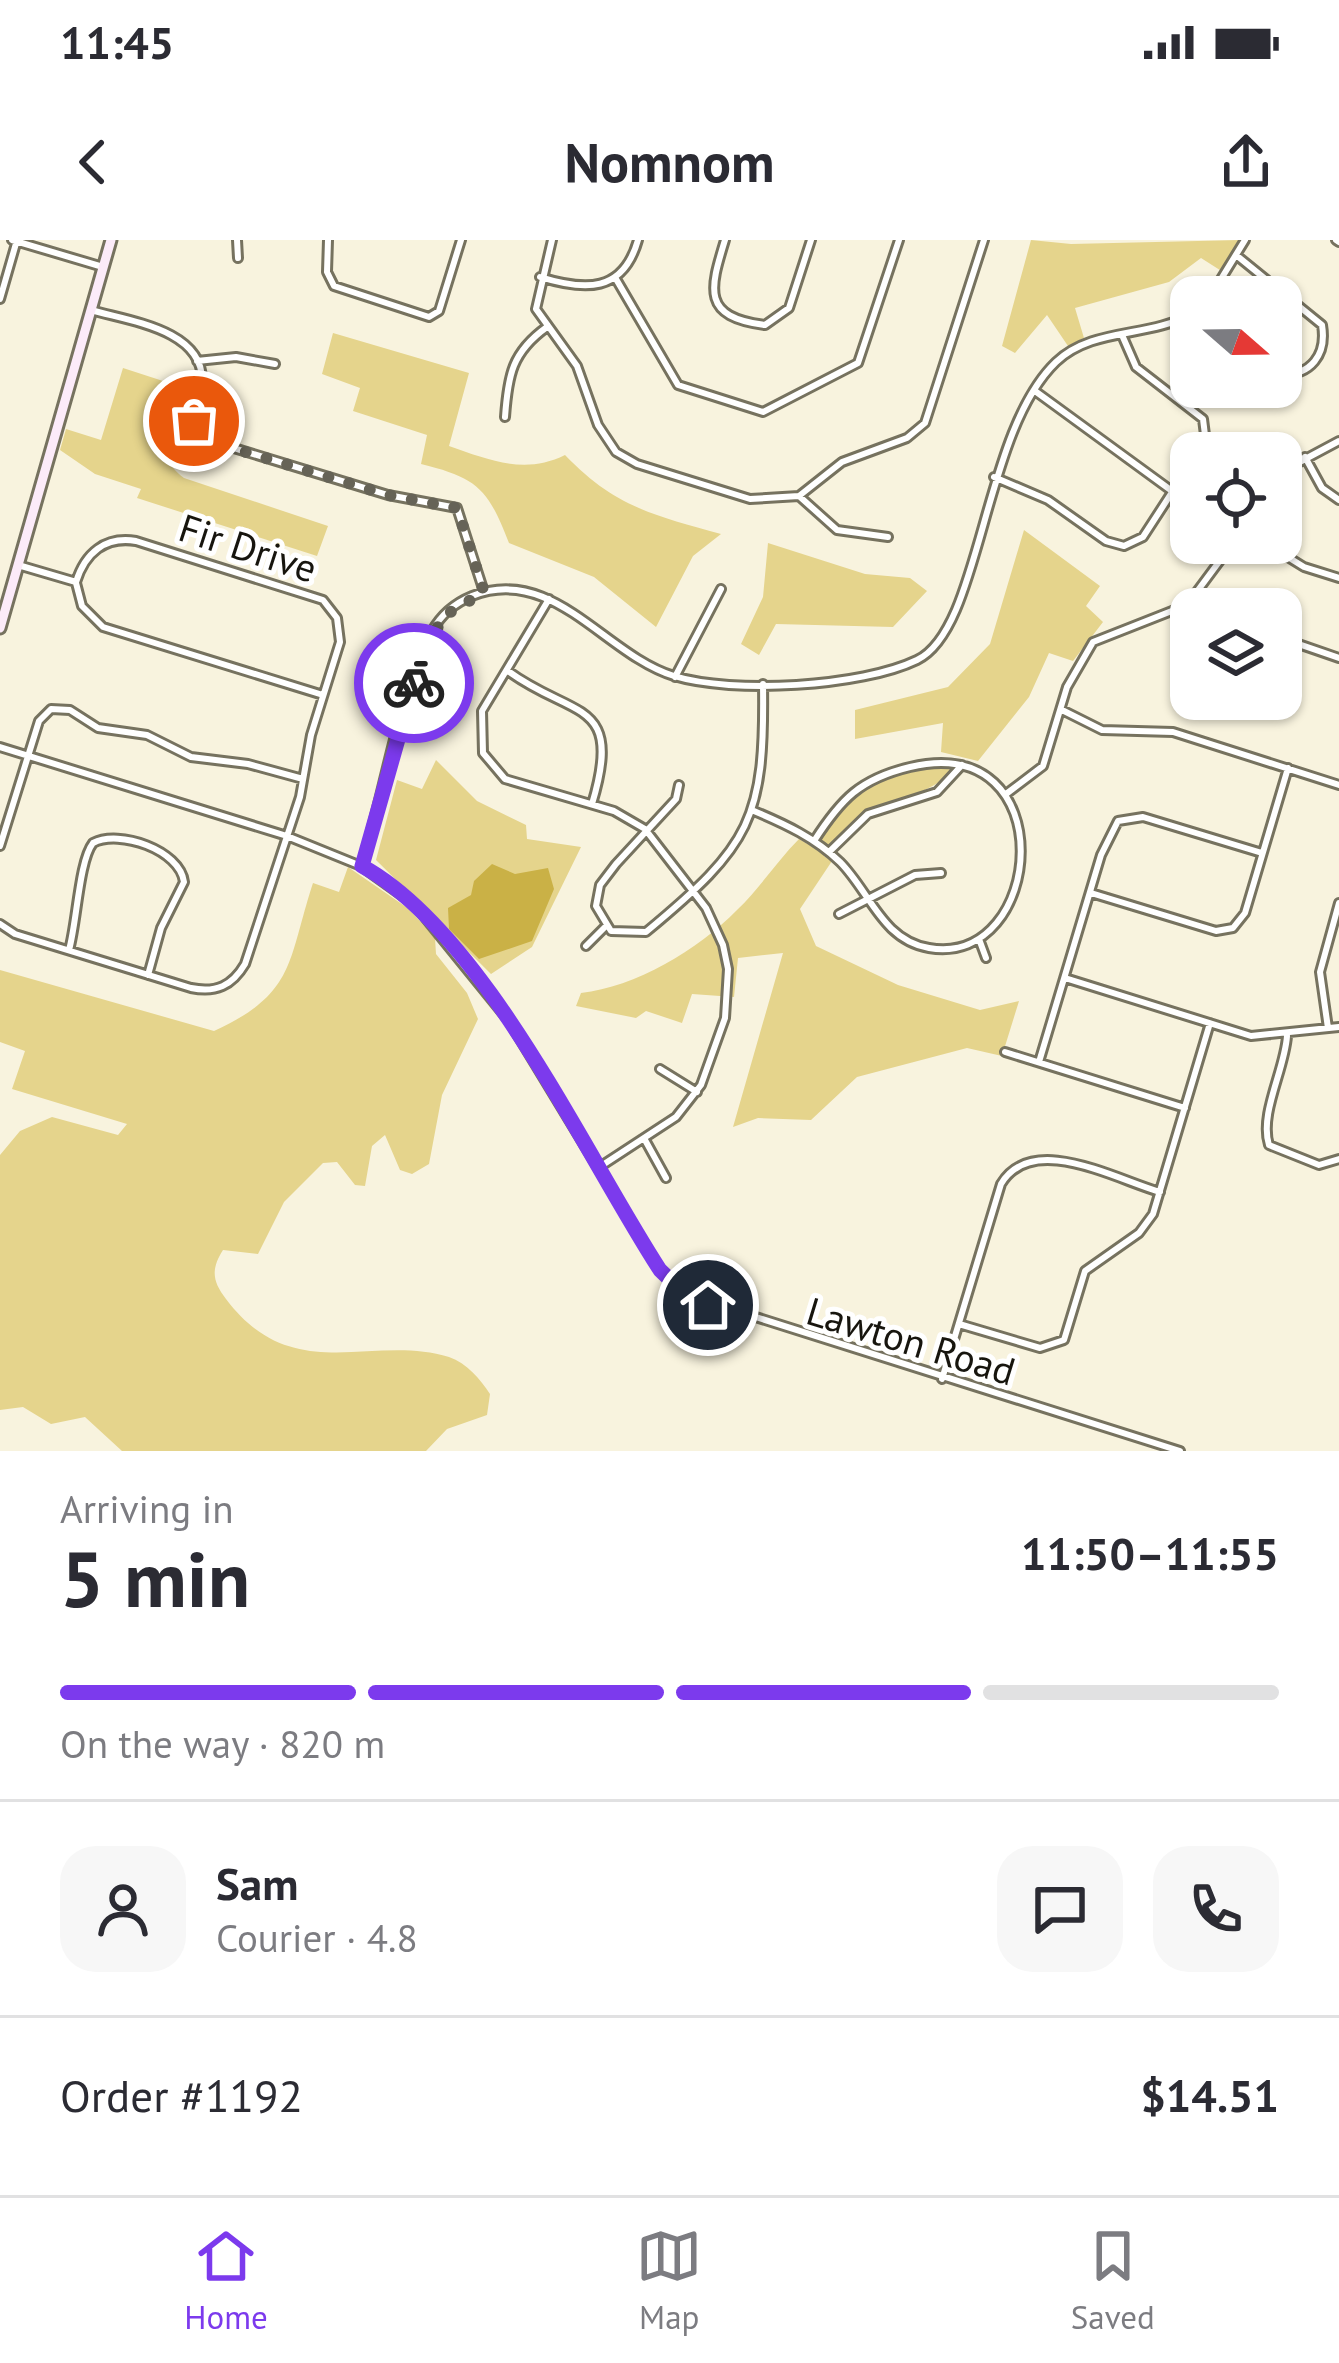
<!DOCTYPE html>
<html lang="en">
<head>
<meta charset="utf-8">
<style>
	body { margin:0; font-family:"PT Sans",sans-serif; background:#f7f7f7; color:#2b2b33; height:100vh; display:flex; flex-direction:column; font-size:45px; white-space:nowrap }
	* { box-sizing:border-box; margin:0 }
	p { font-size:39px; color:#7c7c81 }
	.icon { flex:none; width:66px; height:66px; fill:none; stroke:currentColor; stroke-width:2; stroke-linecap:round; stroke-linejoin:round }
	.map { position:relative; height:1211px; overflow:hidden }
	.details { display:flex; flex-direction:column; background:#fff; flex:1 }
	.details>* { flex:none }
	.needle { width:78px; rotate:110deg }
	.controls { position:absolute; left:1170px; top:36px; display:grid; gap:24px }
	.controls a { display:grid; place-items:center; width:132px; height:132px; border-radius:24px; background:#fff; box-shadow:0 3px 9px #0004; font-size:60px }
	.pin { position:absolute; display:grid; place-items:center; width:102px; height:102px; color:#fff; margin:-51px; border:6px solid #fff; border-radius:50%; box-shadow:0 3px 12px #0007 }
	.courier { position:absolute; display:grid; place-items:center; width:120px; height:120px; margin:-60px; border:9px solid #7c3aed; border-radius:50%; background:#fff; color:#222; box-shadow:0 3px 15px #0007 }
	.head em { font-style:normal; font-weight:700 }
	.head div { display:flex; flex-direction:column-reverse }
	.head { display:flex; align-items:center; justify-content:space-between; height:204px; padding:0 60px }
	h1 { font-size:78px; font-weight:700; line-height:90px }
	.bar { display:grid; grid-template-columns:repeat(4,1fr); gap:18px 12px; align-content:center; height:144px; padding:0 60px }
	.bar i { height:15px; border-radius:9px; background:#e1e1e2 }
	.bar .on { background:#7c3aed }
	.bar p { grid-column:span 4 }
	.line { display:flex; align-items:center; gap:30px; padding:0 60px; border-top:3px solid #e1e1e2 }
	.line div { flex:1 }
	.round { display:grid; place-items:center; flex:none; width:126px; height:126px; border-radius:36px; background:#f7f7f7 }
	.status { display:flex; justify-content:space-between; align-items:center; height:84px; padding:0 60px; background:#fff; direction:ltr }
	.status svg { height:33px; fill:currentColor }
	header { display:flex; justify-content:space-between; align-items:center; height:156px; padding:0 60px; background:#fff; font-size:54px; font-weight:700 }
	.menu { display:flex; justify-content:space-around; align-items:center; height:168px; border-top:3px solid #e1e1e2; background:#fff; font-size:33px; color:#7c7c81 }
	.menu a { display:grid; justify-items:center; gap:6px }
	.menu .on { color:#7c3aed }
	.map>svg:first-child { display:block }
</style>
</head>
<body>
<div class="status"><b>11:45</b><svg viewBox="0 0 49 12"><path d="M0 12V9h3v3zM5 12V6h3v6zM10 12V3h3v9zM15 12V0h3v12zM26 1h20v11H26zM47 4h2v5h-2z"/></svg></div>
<header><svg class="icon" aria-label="back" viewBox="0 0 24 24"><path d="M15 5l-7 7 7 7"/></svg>Nomnom<svg class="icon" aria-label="share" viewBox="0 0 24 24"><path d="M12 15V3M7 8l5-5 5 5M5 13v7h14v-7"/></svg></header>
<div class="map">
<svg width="1339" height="1211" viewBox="0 0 1339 1211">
	<rect width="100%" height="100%" fill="#f8f3de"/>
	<!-- green -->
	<path fill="#e5d48c" d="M1031 0 1071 4 1240 0 1223 32 1201 18 1169 42 1075 68 1084 98 1068 106 1047 75 1015 113 1002 106Z
		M333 93 469 133 449 206C489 220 525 235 565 215 615 267 653 275 721 294L693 316 656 387 594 337 509 303C488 249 478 238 421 224L427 195 353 171 360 148 322 134Z
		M123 128 163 141C159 178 151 213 184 238L328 286 317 316 137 258 141 249 95 234 60 210 66 189 101 200Z
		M1024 290 1100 346 1086 366 1103 382 1073 421 1049 413 1029 457 978 521 941 512 943 483 855 499V470L948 447 990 404Z
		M768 303 865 334 910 338 927 351 893 387 776 384 759 415 741 404 763 357Z
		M436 520 477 561 526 585 527 599 581 607 532 707 491 734 376 620 397 540 422 549Z
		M944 525 954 531C908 570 862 558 824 616L832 621 800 669 816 706 898 745 980 770 1019 761 1002 816 967 808 857 837 811 880 758 878 733 887 783 713 738 718 734 757 692 754 682 783 646 771 636 778 576 766 581 753C635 747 698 710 737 670 760 648 777 621 799 599L813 607C852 553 873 530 944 525Z
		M348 627 409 669 435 698 436 714 467 753 478 779 442 855 429 924 412 934 400 930 385 895 372 906 365 946 355 945 337 922 323 923 284 962 258 1014 223 1010C211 1029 212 1041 226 1059 293 1148 372 1093 449 1117 467 1123 480 1139 490 1154L487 1175 447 1189 426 1211H122L85 1177 51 1184 23 1167 0 1170V915L20 891 52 877 118 895 127 884 12 849 25 811 0 802V730L214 791C296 753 287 723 313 643L339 652Z"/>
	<!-- water -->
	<path fill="#cab146" d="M492 624 515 634 548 628 554 649 532 701 479 719 449 689 448 668 471 655 474 641Z"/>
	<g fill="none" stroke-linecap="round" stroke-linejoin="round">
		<defs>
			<path id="street" d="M12 0 103 27
				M237 0 238 18
				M328 0 327 32 334 46 429 77 439 71 461 0
				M552 0 536 69 577 126 598 185 616 212 637 224 750 259 799 256 842 222 907 198 925 183 984 0
				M725 0C710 49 701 77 765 85L789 68 811 0
				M1336 0 1339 2
				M1236 15 1322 85C1327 115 1311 135 1281 135
				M540 37C585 51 623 53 638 0
				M616 39 678 145 763 172 858 123 899 0
				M1210 57 1245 0
				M0 59 17 0
				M91 70C128 81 202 89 202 140 202 156 196 171 194 186L204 199 388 255 457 268 484 352
				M1122 95 1136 127 1203 179 1205 195 1198 213
				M197 121 236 117 275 124
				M1035 151 1172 251
				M505 177C508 135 512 112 547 87
				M1305 217 1322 248 1339 260
				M1281 232 1339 201
				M994 237 1048 260 1106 301 1124 306 1143 297 1191 223
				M799 256 837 290 888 297
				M1265 303 1304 327 1339 338
				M18 325 76 342
				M76 343 82 366 103 387 323 455
				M1202 353 1223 369
				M549 359 482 471 483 513 505 539 614 571 645 589 706 668 723 705 728 729 725 778 701 845 676 877 598 928
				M1281 398 1339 418
				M508 431C573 479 624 458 592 564
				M675 437 721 349
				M1062 470 1102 490 1173 492 1339 545
				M0 507 287 596 361 626 414 664 509 781 660 1030 686 1055 1180 1211
				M679 545 676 559 616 624 600 645 596 666 611 691 646 692C751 605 765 579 763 444
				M1006 554 1043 526 1067 447 1093 402 1187 365 1233 303
				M754 571C785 584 815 598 840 622 870 652 882 700 929 708 1045 728 1064 490 910 527 860 539 841 559 814 601
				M0 606 39 481 51 469 70 470 98 488 147 495 191 517 248 524 303 539
				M829 612 868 574 937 552 962 525
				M361 626C384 556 398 453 432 391 441 375 455 363 472 356 553 324 605 415 674 436 733 454 861 447 917 420 982 389 982 193 1056 122 1093 87 1149 98 1191 74
				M1091 653 1216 691 1233 688 1245 673 1288 528
				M839 674 915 635 941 633
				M0 684 15 694 191 748C216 753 232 746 245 724L300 557 311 495 340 402 337 378 323 360 136 301C105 296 85 313 76 342
				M979 699 986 718
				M586 706 605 687
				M69 710C77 682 79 621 93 603 119 589 180 610 184 642L161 688 148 735
				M1065 738 1251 796 1339 787
				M1328 788 1320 732 1339 663
				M1287 796C1285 829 1259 874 1269 905L1319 925 1339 919
				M1005 812 1185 868
				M1039 822 1101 615 1118 581 1143 577 1262 613
				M660 829 697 852
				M645 900 666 938
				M959 1084 1040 1108 1064 1100 1085 1031 1139 993 1153 974 1210 783
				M942 1139 1001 944C1032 892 1115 939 1160 952"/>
			<path id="secondary" d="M0 388 111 0"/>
		</defs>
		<!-- street casing -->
		<use href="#street" stroke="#76725f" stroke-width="12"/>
		<!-- secondary casing -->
		<use href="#secondary" stroke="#76725f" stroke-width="15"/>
		<!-- street -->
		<use href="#street" stroke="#fff" stroke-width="6"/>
		<!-- secondary -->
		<use href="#secondary" stroke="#fcebf9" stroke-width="9"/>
	</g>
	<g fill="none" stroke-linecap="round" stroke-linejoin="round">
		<!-- done -->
		<path stroke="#666357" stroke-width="12" stroke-dasharray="0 21.6" d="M194 181 203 199 388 255 457 268 484 352 442 377 414 443"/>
		<!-- route -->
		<path stroke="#7c3aed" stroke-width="15" d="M414 443 362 626C484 693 584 913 660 1030L686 1055 708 1065"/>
	</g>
	<g text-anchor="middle" stroke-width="10" stroke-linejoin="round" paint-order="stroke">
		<!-- street labels -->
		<g font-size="39" fill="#17150e" stroke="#fff">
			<text transform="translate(248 308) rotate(18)" y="14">Fir Drive</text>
			<text transform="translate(911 1101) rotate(17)" y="14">Lawton Road</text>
		</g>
	</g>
</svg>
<div class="controls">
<a><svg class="needle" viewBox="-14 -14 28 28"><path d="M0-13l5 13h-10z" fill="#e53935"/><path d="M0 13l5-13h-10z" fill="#7c7c81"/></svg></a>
<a><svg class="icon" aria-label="locate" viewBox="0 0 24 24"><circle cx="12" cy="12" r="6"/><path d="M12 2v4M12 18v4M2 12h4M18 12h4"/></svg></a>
<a><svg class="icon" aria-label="layers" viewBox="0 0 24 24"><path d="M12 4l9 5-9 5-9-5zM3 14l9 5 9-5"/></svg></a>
</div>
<div class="pin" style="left:194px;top:181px;background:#ea580c"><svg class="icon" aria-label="bag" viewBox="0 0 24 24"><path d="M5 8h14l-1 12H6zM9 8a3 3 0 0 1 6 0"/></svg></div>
<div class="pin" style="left:708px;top:1065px;background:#1f2937"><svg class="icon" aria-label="home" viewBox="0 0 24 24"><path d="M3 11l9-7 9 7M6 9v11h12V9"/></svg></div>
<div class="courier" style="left:414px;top:443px"><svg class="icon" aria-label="bike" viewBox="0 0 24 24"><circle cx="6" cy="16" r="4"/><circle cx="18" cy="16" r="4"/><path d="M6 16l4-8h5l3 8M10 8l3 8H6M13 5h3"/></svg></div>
</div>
<section class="details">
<div class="head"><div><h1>5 min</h1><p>Arriving in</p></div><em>11:50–11:55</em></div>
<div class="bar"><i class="on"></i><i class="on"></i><i class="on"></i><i></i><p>On the way · 820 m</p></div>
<div class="line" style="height:216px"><a class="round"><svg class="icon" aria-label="person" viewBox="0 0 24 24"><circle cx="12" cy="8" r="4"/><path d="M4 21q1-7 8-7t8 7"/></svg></a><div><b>Sam</b><p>Courier · 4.8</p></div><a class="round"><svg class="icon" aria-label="chat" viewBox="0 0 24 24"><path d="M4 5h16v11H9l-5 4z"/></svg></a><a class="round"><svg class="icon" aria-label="phone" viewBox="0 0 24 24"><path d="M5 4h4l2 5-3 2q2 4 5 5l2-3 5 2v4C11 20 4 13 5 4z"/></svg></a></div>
<div class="line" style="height:156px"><div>Order #1192</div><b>$14.51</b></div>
</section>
<nav class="menu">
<a class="on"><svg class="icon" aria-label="home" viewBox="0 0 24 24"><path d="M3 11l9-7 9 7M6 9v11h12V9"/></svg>Home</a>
<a><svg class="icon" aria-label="map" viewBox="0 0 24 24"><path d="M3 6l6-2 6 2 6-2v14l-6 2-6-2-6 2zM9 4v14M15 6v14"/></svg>Map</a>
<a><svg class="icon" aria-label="saved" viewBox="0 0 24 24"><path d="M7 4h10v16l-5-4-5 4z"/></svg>Saved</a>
</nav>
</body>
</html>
